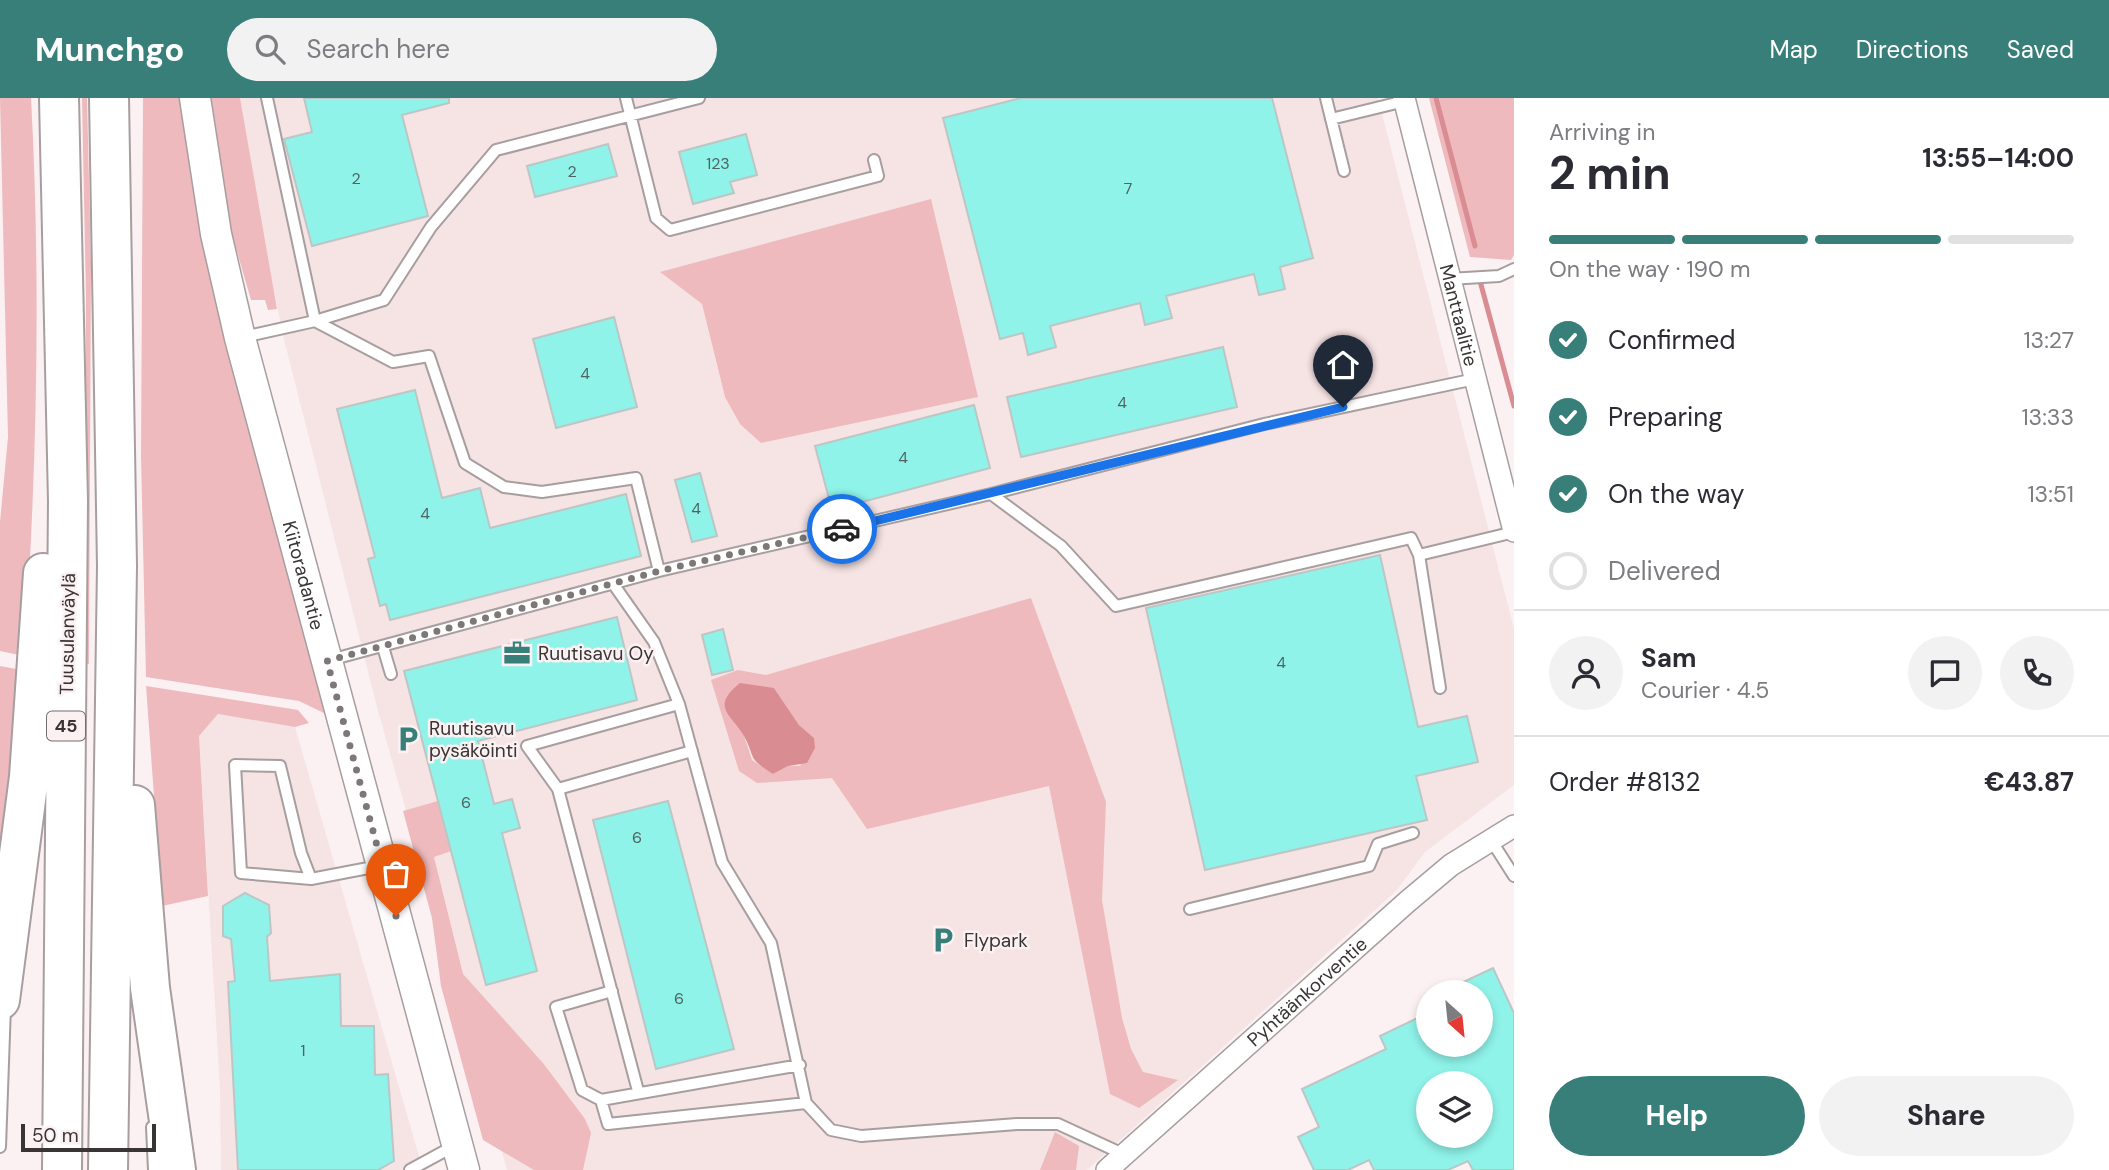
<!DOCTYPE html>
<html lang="en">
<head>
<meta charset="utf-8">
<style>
	body { margin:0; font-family:"DM Sans",sans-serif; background:#f2f2f3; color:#2b2b33; height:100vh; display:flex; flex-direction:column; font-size:26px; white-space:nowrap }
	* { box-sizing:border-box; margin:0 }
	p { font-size:23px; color:#7c7c81 }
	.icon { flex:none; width:38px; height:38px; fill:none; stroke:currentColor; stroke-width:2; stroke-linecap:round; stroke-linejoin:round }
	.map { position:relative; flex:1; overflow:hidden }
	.sheet { display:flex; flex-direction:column; background:#fff; width:595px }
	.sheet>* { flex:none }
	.needle { width:46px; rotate:153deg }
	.controls { position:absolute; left:1416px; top:882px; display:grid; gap:14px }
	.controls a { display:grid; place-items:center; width:77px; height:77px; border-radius:50%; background:#fff; box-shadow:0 4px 10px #0003; font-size:35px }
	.scale { position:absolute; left:21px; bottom:18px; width:135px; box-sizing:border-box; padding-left:7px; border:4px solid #393535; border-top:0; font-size:19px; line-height:24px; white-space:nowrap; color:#393535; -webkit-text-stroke:5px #fbf1f2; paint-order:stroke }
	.pin { position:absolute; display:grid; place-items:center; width:60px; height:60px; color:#fff; margin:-72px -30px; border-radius:50% 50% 50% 0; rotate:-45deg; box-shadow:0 0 7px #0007 }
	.pin .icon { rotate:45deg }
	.courier { position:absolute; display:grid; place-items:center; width:70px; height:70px; margin:-35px; border:5px solid #1a73e8; border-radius:50%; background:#fff; color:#222; box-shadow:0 2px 9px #0007 }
	.head em { font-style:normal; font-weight:700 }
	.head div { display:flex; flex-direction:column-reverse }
	.head { display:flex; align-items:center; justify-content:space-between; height:119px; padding:0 35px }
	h1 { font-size:46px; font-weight:700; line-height:52px }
	.bar { display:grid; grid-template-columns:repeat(4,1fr); gap:10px 7px; align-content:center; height:84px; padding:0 35px }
	.bar i { height:9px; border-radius:5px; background:#e1e1e2 }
	.bar .on { background:#387f79 }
	.bar p { grid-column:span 4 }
	.line { display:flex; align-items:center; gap:18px; padding:0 35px; border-top:2px solid #e1e1e2 }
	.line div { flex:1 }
	.round { display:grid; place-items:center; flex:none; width:74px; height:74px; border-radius:37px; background:#f2f2f3 }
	ol { padding:0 35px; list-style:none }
	li { display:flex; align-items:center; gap:21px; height:77px }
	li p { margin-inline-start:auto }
	li .icon { padding:7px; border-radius:50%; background:#387f79; color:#fff; stroke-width:4 }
	li:last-child { color:#7c7c81 }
	li i { width:38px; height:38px; border:4px solid #e1e1e2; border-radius:50% }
	.button { display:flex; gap:14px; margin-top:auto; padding:14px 35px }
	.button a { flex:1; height:80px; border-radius:42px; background:#387f79; color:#fff; font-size:28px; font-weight:700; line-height:80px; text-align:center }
	.button a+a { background:#f2f2f3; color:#2b2b33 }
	header { display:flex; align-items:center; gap:42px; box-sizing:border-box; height:98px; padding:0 35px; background:#387f79; color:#fff }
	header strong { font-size:33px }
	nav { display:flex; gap:38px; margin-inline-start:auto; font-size:24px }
	.search { width:490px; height:63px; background:#f2f2f3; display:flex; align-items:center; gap:18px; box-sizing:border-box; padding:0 24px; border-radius:38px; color:#7c7c81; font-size:26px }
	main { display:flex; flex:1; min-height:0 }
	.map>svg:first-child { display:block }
</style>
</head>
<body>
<header>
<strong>Munchgo</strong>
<div class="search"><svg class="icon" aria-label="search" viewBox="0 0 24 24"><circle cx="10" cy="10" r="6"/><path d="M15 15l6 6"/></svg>Search here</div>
<nav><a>Map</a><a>Directions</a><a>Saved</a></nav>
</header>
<main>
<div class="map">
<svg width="1514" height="1072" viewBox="0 0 1514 1072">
	<rect width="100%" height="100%" fill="#fbf1f2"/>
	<!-- built -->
	<path fill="#f6e3e4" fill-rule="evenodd" d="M240 0H1378L1514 531V687L1425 754 1396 793 1087 1072H507L377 609 285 245 252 92ZM661 175 978 299H725L702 206Z
		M218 616 295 629 423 1072H221L220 991 199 638Z"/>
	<!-- green -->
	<path fill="#eebabd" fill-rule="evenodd" d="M0 0H31C41 186 37 372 24 558L0 553V424L8 339Z
		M82 0H87L91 166 89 566H85L86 199Z
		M143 0H181L236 280 326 616 299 603 146 579 141 358Z
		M209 0H240L277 211 268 212 265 202H251L229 126Z
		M1429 0H1514V157L1511 162 1470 159Z
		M931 101 978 299 761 345 740 326 725 299 702 206 660 174Z
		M1031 500 1106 704 1102 802 1122 920 1131 951 1143 974 1178 982 1139 1010 1110 996 1049 688 867 731 832 680 757 685 739 673 711 582 738 572 766 577ZM774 590 799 627 814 640 800 668H788L773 676 752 662 744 638Z
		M0 568 22 572 0 808Z
		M146 588 298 612 309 625 295 629 218 616 199 638 208 798 162 808Z
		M438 703 451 753 434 759 463 876 543 965 585 1021 591 1035 583 1072H534L483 1042 441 888 432 820 403 713Z
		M1055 1034 1079 1048 1076 1072H1040Z"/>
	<!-- water -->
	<path fill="#d98c92" d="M740 585 774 590 799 627 814 640 815 650 807 665 788 668 773 676C747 660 756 660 744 638 731 616 710 609 740 585Z"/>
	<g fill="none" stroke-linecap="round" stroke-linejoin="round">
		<!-- stream -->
		<path stroke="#d98c92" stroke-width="5" d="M1436 0 1475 148
			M1480 183 1514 308"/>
	</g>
	<!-- building -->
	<path fill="#8ff3e9" stroke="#bdc6c5" stroke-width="2" fill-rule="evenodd" d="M304 0H449V5L402 17 428 118 312 148 284 41 312 34Z
		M1021 0H1272L1313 160 1280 169 1285 191 1259 197 1254 176 1166 198 1172 220 1145 227 1140 205 1050 228 1056 249 1028 257 1023 235 1000 241 943 20Z
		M746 36 757 77 730 84 734 95 693 106 679 54Z
		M608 46 617 78 535 99 527 68Z
		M614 219 637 309 556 330 533 241Z
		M1223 249 1237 309 1021 359 1007 299Z
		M415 292 442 400 480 390 490 430 626 396 641 458 390 522 386 506 380 508 368 461 375 459 337 311Z
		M974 307 990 370 832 412 815 348Z
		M700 375 717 438 692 444 675 382Z
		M1380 457 1418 629 1467 618 1478 664 1416 678 1427 722 1205 772 1146 510Z
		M617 519 637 602 478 643 494 706 512 701 520 730 502 735 537 873 486 887 404 573Z
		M723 531 733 572 712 577 702 537Z
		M668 703 734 951 656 971 593 722Z
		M245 795 269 807 271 835 267 839 270 883 340 876 341 928H374L375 977 388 976 394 1063 378 1072H238L228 884 235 883 231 841 223 838V808Z
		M1493 870 1514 915V1072H1473L1468 1063 1448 1072H1374L1369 1062 1348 1072H1314L1298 1039 1319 1029 1302 991 1386 951 1380 938 1428 915V947H1480V894H1442ZM1428 985H1480V1038H1428Z"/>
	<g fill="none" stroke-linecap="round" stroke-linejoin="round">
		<defs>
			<path id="service" d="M267 0 315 223 393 264 429 258 465 365 504 389 542 394 636 380 659 473
				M626 0 656 120 670 132 878 78 874 62
				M1326 0 1344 73
				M1331 21 1405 3
				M1449 181 1499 178 1514 171
				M243 239 315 223 384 202 431 129 496 52 699 0
				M991 396 1264 326 1475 281
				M1419 457 1514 434
				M614 487 654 544 679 606 722 764 771 845 806 1005 831 1032 861 1038 1017 1026H1058L1123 1056
				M383 549 391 576
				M330 562 659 473 991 396 1061 448 1116 508 1411 440 1419 457 1440 590
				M558 691 527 648 679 606
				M1491 742 1514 778
				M311 781 301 755 280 668 235 667 241 775 311 781 379 768
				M1190 811 1369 768 1378 746 1413 735
				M612 893 556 909 582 992 601 1002 800 967
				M638 993 558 691 692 653
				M601 1002 608 1026 806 1005
				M152 1029 154 1072
				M0 1049 5 908
				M410 1072 454 1048"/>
			<g id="minor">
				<path id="s1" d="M1404 0 1514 433"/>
				<path id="s2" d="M1107 1072 1407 804 1451 767 1514 728"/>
			</g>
			<g id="secondary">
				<path id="s3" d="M195 0 216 136 240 240 464 1072"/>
			</g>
			<path id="motorway" d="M59 0 68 403 62 1072
				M135 707 150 890 176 1072
				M0 902 29 679 43 475
				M108 1072 117 468 109 0"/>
		</defs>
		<!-- service casing -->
		<use href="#service" stroke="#a79e9f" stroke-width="14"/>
		<!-- minor casing -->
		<use href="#minor" stroke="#a79e9f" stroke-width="24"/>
		<!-- secondary casing -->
		<use href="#secondary" stroke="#a79e9f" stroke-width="33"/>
		<!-- motorway casing -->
		<use href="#motorway" stroke="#a79e9f" stroke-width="42"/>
		<!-- service -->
		<use href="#service" stroke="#fff" stroke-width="10"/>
		<!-- minor -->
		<use href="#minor" stroke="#fff" stroke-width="21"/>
		<!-- secondary -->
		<use href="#secondary" stroke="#fff" stroke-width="30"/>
		<!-- motorway -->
		<use href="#motorway" stroke="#fff" stroke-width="38"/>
	</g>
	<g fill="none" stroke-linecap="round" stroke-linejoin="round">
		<!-- done -->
		<path stroke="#7d7777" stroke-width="7" stroke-dasharray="0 12.6" d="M396 818 327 563 659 473 842 431"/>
		<!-- route -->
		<path stroke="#1a73e8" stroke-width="9" d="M842 431 1343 309"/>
	</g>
	<!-- icons -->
	<defs>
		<symbol id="office-bare" viewBox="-9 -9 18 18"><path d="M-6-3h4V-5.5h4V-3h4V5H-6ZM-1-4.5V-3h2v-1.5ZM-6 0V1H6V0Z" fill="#387f79" stroke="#fbf1f2" stroke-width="2.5" paint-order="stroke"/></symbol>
		<symbol id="parking-bare" viewBox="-9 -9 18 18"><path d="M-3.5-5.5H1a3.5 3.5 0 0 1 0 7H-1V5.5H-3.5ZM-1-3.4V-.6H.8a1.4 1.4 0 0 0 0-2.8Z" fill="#387f79" stroke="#fbf1f2" stroke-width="2.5" paint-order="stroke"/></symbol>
	</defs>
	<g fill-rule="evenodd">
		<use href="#office-bare" x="498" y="536" width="38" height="38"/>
		<use href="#parking-bare" x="389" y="622" width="38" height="38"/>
		<use href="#parking-bare" x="924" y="823" width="38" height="38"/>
	</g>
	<g text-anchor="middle" stroke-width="5" stroke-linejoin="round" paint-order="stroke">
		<!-- number labels -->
		<g font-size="16" fill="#4e6462">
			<text x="718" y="71">123</text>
			<text x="572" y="79">2</text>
			<text x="356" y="86">2</text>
			<text x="1128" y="96">7</text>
			<text x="585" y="281">4</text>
			<text x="1122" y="310">4</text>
			<text x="903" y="365">4</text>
			<text x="696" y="416">4</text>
			<text x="425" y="421">4</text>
			<text x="1281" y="570">4</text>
			<text x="466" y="710">6</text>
			<text x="637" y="745">6</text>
			<text x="679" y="906">6</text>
			<text x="303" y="958">1</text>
		</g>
		<!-- shield labels -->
		<rect fill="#fbf1f2" stroke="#736d6e" stroke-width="2" x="47" y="613.5" width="38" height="29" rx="5"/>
		<g font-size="18" font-weight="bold" fill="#393535">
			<text x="66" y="634">45</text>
		</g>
		<!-- street labels -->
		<g font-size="19" fill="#393535" stroke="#fbf1f2">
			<text dy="7" stroke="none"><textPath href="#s1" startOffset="224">Manttaalitie</textPath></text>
			<text dy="7" stroke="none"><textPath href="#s3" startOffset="490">Kiitoradantie</textPath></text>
			<text transform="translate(67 536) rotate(-89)" y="7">Tuusulanväylä</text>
			<text dy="7" stroke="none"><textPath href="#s2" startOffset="268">Pyhtäänkorventie</textPath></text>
		</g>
		<!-- poi labels -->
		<g font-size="19" fill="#393535" stroke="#fbf1f2" text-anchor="start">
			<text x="538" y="562">Ruutisavu Oy</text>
			<text x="429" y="637">Ruutisavu<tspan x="429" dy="22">pysäköinti</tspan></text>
			<text x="964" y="849">Flypark</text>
		</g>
	</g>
</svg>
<div class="controls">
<a><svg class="needle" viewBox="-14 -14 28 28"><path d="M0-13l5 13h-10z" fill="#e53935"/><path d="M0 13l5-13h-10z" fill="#7c7c81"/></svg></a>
<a><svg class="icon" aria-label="layers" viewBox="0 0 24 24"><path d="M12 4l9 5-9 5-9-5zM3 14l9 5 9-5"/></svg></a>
</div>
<div class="scale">50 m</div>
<div class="pin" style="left:396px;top:818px;background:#ea580c"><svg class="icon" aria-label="bag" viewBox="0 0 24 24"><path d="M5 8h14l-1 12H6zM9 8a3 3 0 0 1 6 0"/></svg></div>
<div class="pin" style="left:1343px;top:309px;background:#1f2937"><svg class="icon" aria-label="home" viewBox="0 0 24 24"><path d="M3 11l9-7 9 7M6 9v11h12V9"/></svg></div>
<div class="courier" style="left:842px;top:431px"><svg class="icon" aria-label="car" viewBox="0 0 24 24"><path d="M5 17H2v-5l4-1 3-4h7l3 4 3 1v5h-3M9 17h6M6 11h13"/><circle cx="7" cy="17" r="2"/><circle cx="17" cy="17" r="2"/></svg></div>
</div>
<section class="sheet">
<div class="head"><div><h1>2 min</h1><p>Arriving in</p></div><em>13:55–14:00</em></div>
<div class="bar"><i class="on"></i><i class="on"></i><i class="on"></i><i></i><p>On the way · 190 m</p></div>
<ol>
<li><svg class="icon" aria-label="check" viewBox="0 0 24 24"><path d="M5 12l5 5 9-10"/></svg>Confirmed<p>13:27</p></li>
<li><svg class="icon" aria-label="check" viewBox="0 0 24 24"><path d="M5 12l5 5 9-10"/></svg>Preparing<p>13:33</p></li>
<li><svg class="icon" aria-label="check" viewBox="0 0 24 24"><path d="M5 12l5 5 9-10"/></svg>On the way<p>13:51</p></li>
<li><i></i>Delivered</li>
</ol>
<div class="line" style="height:126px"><a class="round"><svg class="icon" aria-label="person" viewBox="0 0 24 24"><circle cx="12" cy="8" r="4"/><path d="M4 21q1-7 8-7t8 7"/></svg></a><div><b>Sam</b><p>Courier · 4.5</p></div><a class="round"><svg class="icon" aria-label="chat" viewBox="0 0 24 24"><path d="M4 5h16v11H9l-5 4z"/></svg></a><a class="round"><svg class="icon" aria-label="phone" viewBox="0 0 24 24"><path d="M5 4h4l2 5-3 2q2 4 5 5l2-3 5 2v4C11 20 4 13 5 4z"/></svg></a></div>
<div class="line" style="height:91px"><div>Order #8132</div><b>€43.87</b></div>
<div class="button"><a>Help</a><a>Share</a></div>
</section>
</main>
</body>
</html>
